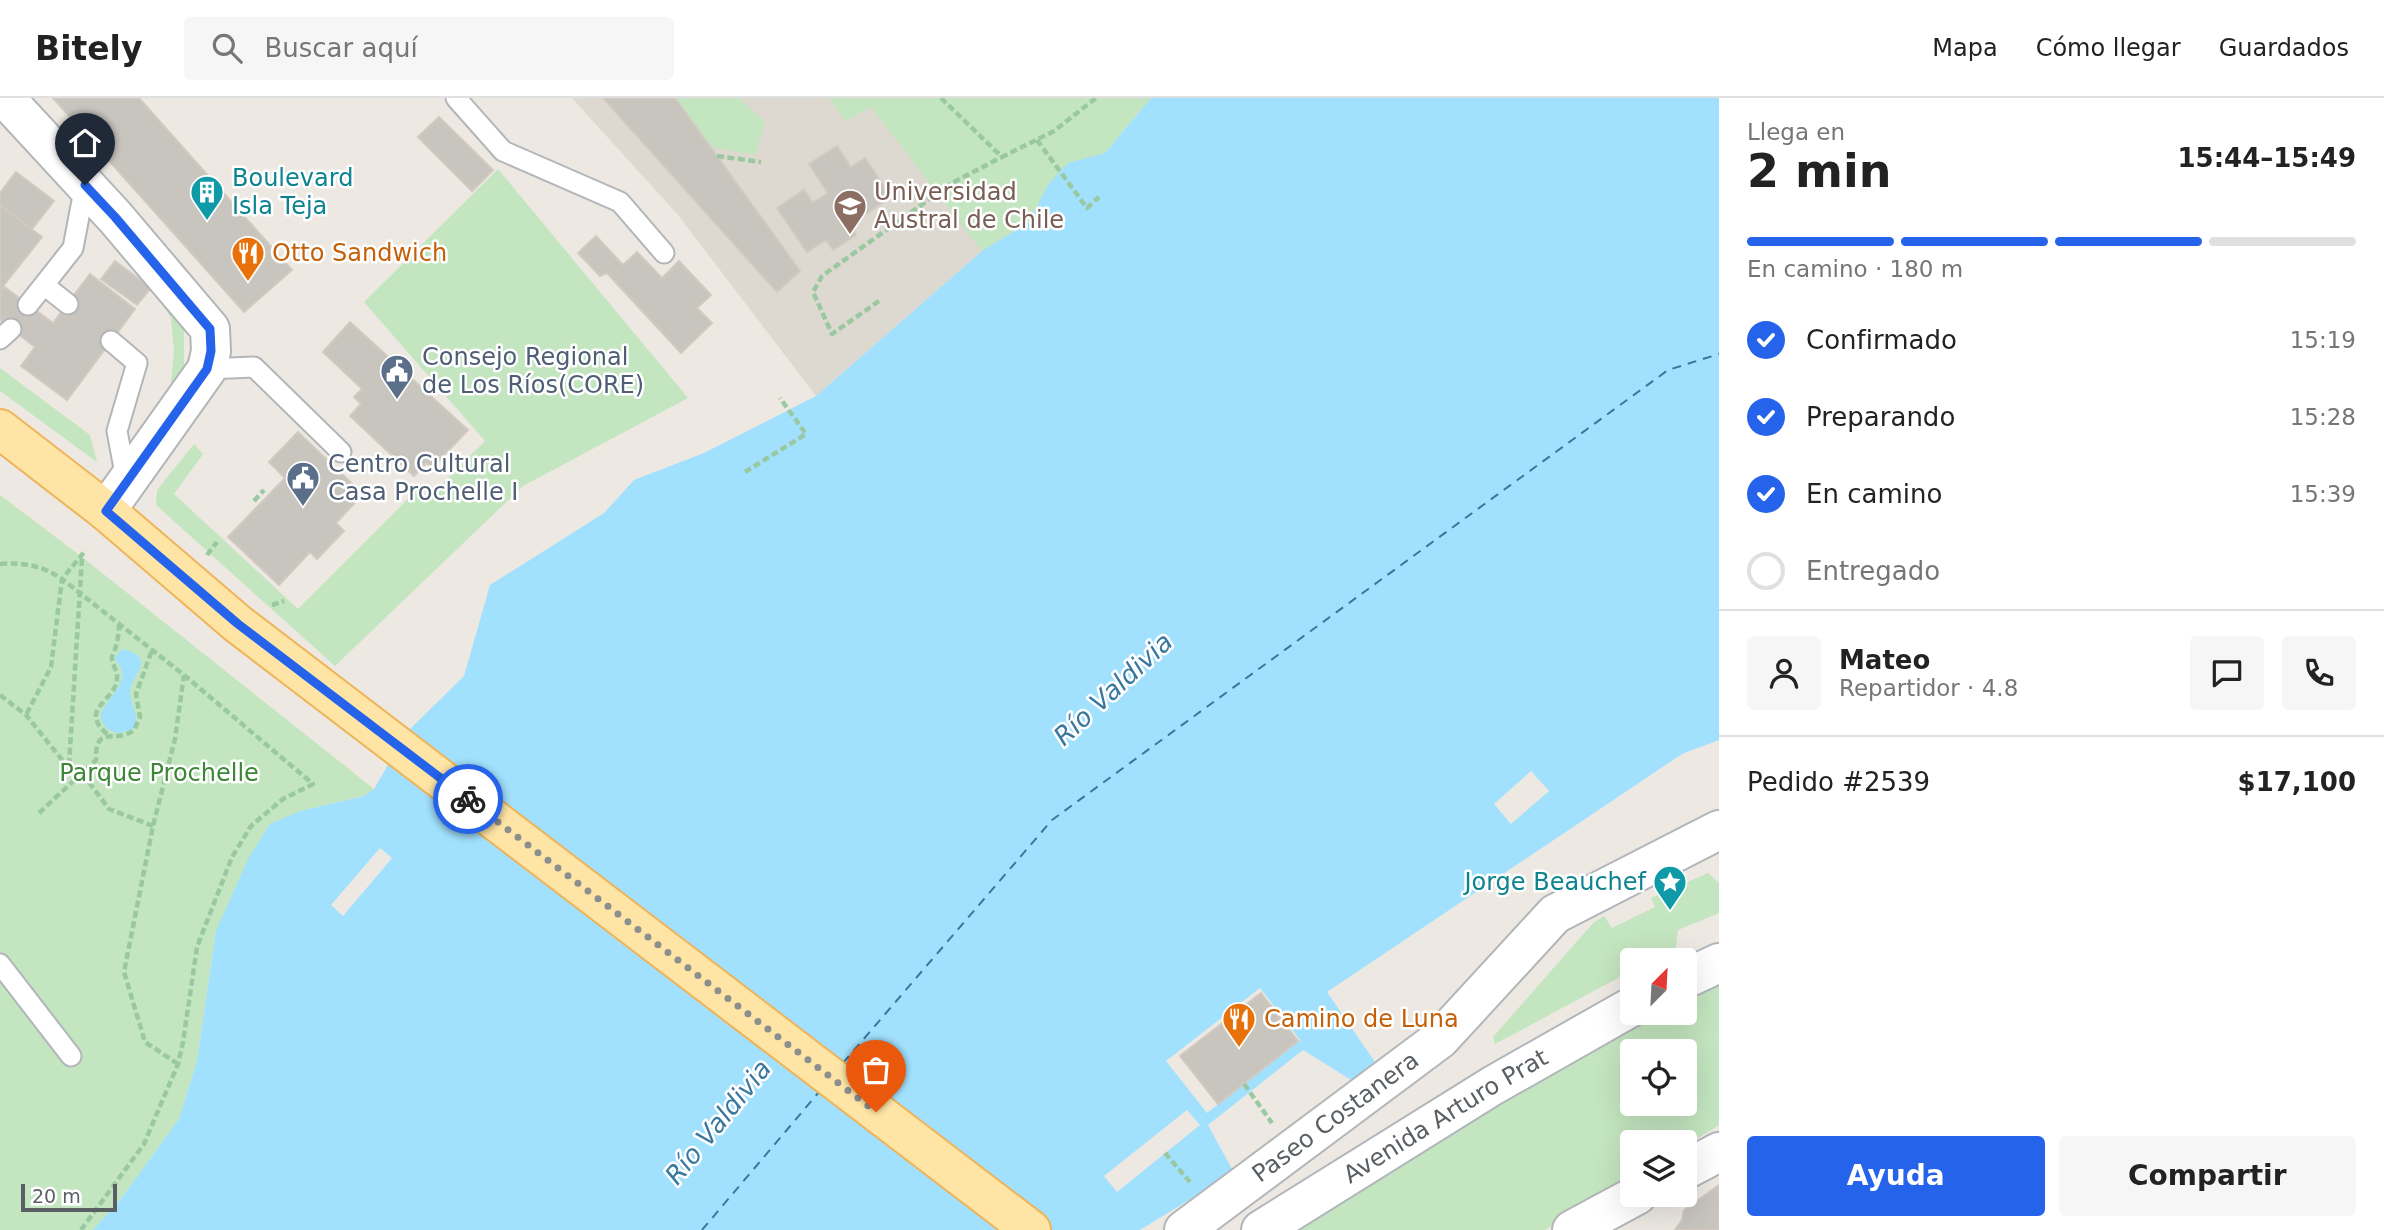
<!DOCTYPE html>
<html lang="es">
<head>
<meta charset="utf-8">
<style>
	body { margin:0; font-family:"DejaVu Sans",sans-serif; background:#f6f6f6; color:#222; height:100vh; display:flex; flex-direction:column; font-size:26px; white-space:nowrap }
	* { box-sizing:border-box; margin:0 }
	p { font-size:23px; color:#767676 }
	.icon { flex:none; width:38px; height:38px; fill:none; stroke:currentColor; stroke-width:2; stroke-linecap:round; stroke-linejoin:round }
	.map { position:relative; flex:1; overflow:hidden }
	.drawer { display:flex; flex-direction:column; background:#fff; width:665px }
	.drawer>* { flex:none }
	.needle { width:46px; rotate:24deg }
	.fabs { position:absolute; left:1620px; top:850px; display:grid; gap:14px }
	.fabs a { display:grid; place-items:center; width:77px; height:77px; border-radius:7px; background:#fff; box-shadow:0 7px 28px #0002; font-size:35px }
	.scale { position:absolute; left:21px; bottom:18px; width:96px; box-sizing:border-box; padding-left:7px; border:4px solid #5a5f63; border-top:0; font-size:19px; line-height:24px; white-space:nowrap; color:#5a5f63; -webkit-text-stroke:5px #fff; paint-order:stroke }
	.pin { position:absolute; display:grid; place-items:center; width:60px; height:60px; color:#fff; margin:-72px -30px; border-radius:50% 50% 50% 0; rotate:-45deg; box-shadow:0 0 7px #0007 }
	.pin .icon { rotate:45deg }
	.courier { position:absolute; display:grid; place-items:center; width:70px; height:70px; margin:-35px; border:5px solid #2563eb; border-radius:50%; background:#fff; color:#222; box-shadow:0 2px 9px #0007 }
	.headline em { font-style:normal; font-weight:600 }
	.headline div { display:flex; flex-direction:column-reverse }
	.headline { display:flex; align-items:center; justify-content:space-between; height:119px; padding:0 28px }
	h1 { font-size:46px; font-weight:600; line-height:52px }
	.bar { display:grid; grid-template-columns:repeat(4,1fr); gap:10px 7px; align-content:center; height:84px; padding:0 28px }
	.bar i { height:9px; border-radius:5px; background:#e0e0e0 }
	.bar .selected { background:#2563eb }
	.bar p { grid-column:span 4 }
	.line { display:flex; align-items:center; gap:18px; padding:0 28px; border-top:2px solid #e0e0e0 }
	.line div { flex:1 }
	.round { display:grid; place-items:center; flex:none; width:74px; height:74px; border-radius:7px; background:#f6f6f6 }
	ol { padding:0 28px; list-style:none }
	li { display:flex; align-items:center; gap:21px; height:77px }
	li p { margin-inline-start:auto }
	li .icon { padding:7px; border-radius:50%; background:#2563eb; color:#fff; stroke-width:4 }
	li:last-child { color:#767676 }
	li i { width:38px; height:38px; border:4px solid #e0e0e0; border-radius:50% }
	.cta { display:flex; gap:14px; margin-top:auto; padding:14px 28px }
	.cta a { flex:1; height:80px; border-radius:7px; background:#2563eb; color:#fff; font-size:28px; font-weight:600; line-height:80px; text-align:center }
	.cta a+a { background:#f6f6f6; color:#222 }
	header { display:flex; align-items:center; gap:42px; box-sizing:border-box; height:98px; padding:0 35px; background:#fff; border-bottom:2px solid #e0e0e0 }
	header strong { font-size:33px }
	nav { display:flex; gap:38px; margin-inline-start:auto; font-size:24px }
	.search { width:490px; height:63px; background:#f6f6f6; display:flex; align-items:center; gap:18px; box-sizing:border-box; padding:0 24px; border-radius:7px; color:#767676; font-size:26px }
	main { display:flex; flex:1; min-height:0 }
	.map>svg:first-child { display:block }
</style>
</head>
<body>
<header>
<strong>Bitely</strong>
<div class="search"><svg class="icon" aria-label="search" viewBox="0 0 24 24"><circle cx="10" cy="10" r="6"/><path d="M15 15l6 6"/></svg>Buscar aquí</div>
<nav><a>Mapa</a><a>Cómo llegar</a><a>Guardados</a></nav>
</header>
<main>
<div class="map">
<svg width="1719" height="1132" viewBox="0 0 1719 1132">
	<rect width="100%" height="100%" fill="#ede9e2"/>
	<!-- education -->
	<path fill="#ddd8d0" d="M572 0H1151L1029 124 982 153 816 298 678 117Z"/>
	<!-- green -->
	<path fill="#c3e5bf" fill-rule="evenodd" d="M676 0H739L765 24 755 57 711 49Z
		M829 0H1151L1105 55 1068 65 1048 87 1029 124 982 153 871 9 846 23Z
		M498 71 688 300 523 388 335 568 156 407 157 392 194 346 203 356 174 396 298 511 416 393 426 402 485 343 364 204Z
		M169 197 184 217V277L125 353 171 286 174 253 171 220 160 203Z
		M0 270 90 337 97 364 0 293Z
		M0 397 82 459 374 691 364 698 300 713 216 833 197 963 179 1021 121 1101 93 1132H0Z
		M1708 775 1719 785V815L1678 832 1676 849 1650 863H1633V872L1495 946 1493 939 1593 825 1604 818 1612 830 1655 809 1651 800Z
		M1719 886V1027L1685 1048V1045H1633V1080L1545 1132H1300L1421 1051 1600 944 1659 915H1685V903ZM1633 954H1685V1006H1633Z"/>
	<!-- water -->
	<path fill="#a2e1fe" d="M1151 0H1719V642L1682 656 1327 894 1375 964 1352 990 1207 1091 1140 1132H93L121 1101 179 1021 197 963 216 833 249 759 270 726 300 713 364 698 374 691 407 634 464 578 490 487 604 415 634 382 704 355 816 298 982 153 1029 124 1048 87 1068 65 1105 55Z
		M123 551C159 561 131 575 130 594 129 609 152 633 116 635 78 618 124 598 122 576 122 570 118 566 115 561L118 555Z"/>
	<!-- pier -->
	<path fill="#ede9e2" d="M1531 673 1549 693 1511 726 1494 706Z
		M380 750 392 760 343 818 331 807Z
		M1260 890 1300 942 1207 1015 1166 963Z
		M1303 952 1356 985 1241 1069 1239 1066 1232 1071 1208 1027Z
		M1187 1012 1200 1027 1117 1094 1104 1078Z"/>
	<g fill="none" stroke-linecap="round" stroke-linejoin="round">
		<!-- ferry -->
		<path stroke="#3a779e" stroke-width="2" stroke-dasharray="9 7" stroke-linecap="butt" d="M843 965 1052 722 1668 272 1719 256
			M702 1132 819 994"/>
	</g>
	<!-- building -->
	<path fill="#c8c4be" stroke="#d2cac1" stroke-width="2" d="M53 0H139L292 172 244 214Z
		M603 0H675L800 173 777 194Z
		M439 19 493 72 472 93 418 39Z
		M837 48 851 69 865 60 891 99 850 127 856 137 833 152 826 142 807 154 777 110 804 92 813 105 828 95 809 66Z
		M16 74 54 103 32 131 0 107V95Z
		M0 107 42 139 0 192Z
		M596 138 623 167 637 154 662 180 679 163 711 197 697 210 712 225 681 255 607 175 600 178 578 155Z
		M115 163 151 190 137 207 101 181Z
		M90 176 135 211 67 302 21 268 35 249 0 222V192L3 188 53 225Z
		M350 224 468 332 433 369 426 365 414 378 350 318 361 306 354 299 362 291 323 254Z
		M298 334 363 396 336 425 344 433 317 461 310 454 279 487 228 439 285 380 269 364Z
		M1261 895 1298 943 1218 1006 1180 958Z
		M1719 1087V1132H1675L1682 1122 1684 1112Z"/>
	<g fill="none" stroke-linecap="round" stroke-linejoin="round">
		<defs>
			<path id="lane" d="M456 0 503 53 620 104 664 155
				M44 187 68 206
				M28 207 73 150 85 87
				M0 241 11 231
				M111 243 137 265 117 333 126 381
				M207 271 254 269 341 354
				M0 866 71 958"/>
			<g id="street">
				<path d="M5 0 115 119 210 231 211 253 207 271 106 413"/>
				<path d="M1685 1072 1719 1054"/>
				<path id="s1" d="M1184 1132 1440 941 1555 816 1719 732"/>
				<path d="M1572 1132 1637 1097"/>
			</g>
			<g id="secondary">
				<path d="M1685 881 1719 865"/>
				<path id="s2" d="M1261 1132 1492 988 1633 908"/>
			</g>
			<path id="primary" d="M0 331 106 413 238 526 1031 1132"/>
		</defs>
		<!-- lane casing -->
		<use href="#lane" stroke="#b3b6b9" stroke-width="23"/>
		<!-- street casing -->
		<use href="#street" stroke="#b3b6b9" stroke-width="42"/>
		<!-- secondary casing -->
		<use href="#secondary" stroke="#b1b6ba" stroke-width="42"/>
		<!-- primary casing -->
		<use href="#primary" stroke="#efb359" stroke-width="42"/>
		<!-- path -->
		<path stroke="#99c8a1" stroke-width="4.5" stroke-dasharray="7 3.5" stroke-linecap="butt" d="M941 0 1002 59 1054 33 1096 0
			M1037 42 1087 110 1099 99
			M717 58 761 64
			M879 203 832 236 813 194 822 178 952 85 1002 59
			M745 374 806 336 780 300
			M254 403 264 392
			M207 457 217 444
			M0 466C24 464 43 468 62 481L51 569 26 617
			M272 507 284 503
			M0 597 26 617 63 663 82 675 109 711 153 728
			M107 636C77 610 117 603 117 580 118 572 111 566 112 559 113 555 115 552 116 548 118 541 119 533 119 526
			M69 667 82 460
			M39 715 96 662C95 625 115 647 134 632L140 619 136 596 152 552
			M178 966 145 944 124 874 153 728 175 641 184 577
			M1244 986 1272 1025
			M1165 1055 1190 1084
			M81 1132 144 1046 178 966 183 944 197 849 232 759 251 728 283 701 313 686 184 577 62 481 86 452"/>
		<!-- lane -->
		<use href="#lane" stroke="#fff" stroke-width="19"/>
		<!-- street -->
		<use href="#street" stroke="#fff" stroke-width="38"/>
		<!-- secondary -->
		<use href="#secondary" stroke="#fff" stroke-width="38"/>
		<!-- primary -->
		<use href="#primary" stroke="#fee5a6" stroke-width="38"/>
	</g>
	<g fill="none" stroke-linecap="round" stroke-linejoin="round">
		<!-- done -->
		<path stroke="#8d8f8f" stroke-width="7" stroke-dasharray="0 12.6" d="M468 701 876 1014"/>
		<!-- route -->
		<path stroke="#2563eb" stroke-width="9" d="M85 87 115 119 210 231 211 253 207 271 106 413 238 526 468 701"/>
	</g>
	<!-- icons -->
	<defs>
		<symbol id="building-pin" viewBox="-11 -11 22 30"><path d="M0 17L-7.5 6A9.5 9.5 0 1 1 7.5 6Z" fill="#0f9aa8" stroke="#fff"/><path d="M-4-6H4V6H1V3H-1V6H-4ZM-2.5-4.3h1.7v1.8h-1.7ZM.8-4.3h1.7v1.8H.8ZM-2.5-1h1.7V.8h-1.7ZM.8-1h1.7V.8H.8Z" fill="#fff"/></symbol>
		<symbol id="university-pin" viewBox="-11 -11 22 30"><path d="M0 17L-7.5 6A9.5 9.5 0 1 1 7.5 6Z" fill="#8d6e63" stroke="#fff"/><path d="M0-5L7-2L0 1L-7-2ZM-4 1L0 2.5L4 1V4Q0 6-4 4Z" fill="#fff"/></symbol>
		<symbol id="restaurant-pin" viewBox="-11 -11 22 30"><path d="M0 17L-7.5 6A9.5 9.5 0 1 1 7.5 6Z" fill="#e8710a" stroke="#fff"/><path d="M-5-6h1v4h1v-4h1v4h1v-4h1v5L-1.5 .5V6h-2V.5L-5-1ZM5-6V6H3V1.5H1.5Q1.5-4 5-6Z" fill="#fff"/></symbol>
		<symbol id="civic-pin" viewBox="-11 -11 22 30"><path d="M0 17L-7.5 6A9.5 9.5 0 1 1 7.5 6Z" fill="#5c6f8a" stroke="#fff"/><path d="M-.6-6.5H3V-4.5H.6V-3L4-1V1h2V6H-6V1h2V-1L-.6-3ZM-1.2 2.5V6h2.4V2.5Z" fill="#fff"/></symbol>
		<symbol id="sight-pin" viewBox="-11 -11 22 30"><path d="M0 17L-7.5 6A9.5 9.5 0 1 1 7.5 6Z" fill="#0f9aa8" stroke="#fff"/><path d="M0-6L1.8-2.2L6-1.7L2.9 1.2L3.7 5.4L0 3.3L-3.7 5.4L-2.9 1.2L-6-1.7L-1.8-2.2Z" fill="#fff"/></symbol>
	</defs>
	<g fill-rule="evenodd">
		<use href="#building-pin" x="188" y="75" width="38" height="52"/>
		<use href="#university-pin" x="831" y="89" width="38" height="52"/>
		<use href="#restaurant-pin" x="229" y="136" width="38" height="52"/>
		<use href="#civic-pin" x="378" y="254" width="38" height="52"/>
		<use href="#civic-pin" x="284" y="361" width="38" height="52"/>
		<use href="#sight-pin" x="1651" y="765" width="38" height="52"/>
		<use href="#restaurant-pin" x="1220" y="902" width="38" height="52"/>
	</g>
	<g text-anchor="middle" stroke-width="5" stroke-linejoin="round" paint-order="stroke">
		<!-- culture labels -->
		<g font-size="24" fill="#0d838f" stroke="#fff" text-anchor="start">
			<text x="232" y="88">Boulevard<tspan x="232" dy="28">Isla Teja</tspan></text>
			<text x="1646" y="792" text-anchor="end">Jorge Beauchef</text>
		</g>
		<!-- education labels -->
		<g font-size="24" fill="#785e54" stroke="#fff" text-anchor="start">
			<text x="874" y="102">Universidad<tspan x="874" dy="28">Austral de Chile</tspan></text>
		</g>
		<!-- food labels -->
		<g font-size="24" fill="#c56008" stroke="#fff" text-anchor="start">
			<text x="272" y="163">Otto Sandwich</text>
			<text x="1264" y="929">Camino de Luna</text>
		</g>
		<!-- service labels -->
		<g font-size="24" fill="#4e5e75" stroke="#fff" text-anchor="start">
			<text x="422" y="267">Consejo Regional<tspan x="422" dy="28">de Los Ríos(CORE)</tspan></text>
			<text x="328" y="374">Centro Cultural<tspan x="328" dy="28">Casa Prochelle I</tspan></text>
		</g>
		<!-- park labels -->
		<g font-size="24" fill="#3c8636" stroke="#fff">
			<text x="159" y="683">Parque Prochelle</text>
		</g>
		<!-- street labels -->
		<g font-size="24" fill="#5a5f63" stroke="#fff">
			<text dy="8" stroke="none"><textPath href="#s1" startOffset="189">Paseo Costanera</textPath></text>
			<text dy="8" stroke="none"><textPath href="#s2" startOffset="217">Avenida Arturo Prat</textPath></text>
		</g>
		<!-- water labels -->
		<g font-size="26" font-style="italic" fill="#3a779e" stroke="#fff">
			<text transform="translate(1113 591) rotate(-43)" y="9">Río Valdivia</text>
			<text transform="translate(718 1024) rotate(-51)" y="9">Río Valdivia</text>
		</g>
	</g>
</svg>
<div class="fabs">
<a><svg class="needle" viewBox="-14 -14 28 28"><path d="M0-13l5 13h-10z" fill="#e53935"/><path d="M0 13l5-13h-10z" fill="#767676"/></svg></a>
<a><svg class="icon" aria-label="locate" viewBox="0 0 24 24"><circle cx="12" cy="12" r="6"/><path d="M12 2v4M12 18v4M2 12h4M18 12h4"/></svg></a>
<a><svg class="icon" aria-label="layers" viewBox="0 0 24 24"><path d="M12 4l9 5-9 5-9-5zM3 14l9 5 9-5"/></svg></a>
</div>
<div class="scale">20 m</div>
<div class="pin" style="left:876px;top:1014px;background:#ea580c"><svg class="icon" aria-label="bag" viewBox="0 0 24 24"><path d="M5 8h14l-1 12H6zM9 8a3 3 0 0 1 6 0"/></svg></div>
<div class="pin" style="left:85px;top:87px;background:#1f2937"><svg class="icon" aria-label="home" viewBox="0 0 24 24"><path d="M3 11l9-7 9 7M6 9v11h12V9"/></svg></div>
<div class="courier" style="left:468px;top:701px"><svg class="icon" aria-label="bike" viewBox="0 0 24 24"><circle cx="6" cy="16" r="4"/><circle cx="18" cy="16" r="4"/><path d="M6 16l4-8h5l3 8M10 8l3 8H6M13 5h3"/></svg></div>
</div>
<section class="drawer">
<div class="headline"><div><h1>2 min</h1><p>Llega en</p></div><em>15:44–15:49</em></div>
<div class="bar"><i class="selected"></i><i class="selected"></i><i class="selected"></i><i></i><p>En camino · 180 m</p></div>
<ol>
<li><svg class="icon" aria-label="check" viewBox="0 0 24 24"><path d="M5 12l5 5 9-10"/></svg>Confirmado<p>15:19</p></li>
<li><svg class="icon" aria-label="check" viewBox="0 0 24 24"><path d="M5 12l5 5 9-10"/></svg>Preparando<p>15:28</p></li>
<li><svg class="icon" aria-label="check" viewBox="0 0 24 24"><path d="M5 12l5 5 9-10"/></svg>En camino<p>15:39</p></li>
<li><i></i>Entregado</li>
</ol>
<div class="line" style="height:126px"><a class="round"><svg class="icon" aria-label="person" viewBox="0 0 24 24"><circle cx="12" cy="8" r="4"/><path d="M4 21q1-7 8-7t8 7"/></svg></a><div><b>Mateo</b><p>Repartidor · 4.8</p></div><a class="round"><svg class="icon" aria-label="chat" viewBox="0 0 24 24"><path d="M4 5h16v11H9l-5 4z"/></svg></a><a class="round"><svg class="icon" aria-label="phone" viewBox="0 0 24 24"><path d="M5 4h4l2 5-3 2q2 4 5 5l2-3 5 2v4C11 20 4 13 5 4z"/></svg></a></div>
<div class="line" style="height:91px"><div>Pedido #2539</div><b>$17,100</b></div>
<div class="cta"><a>Ayuda</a><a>Compartir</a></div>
</section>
</main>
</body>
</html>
